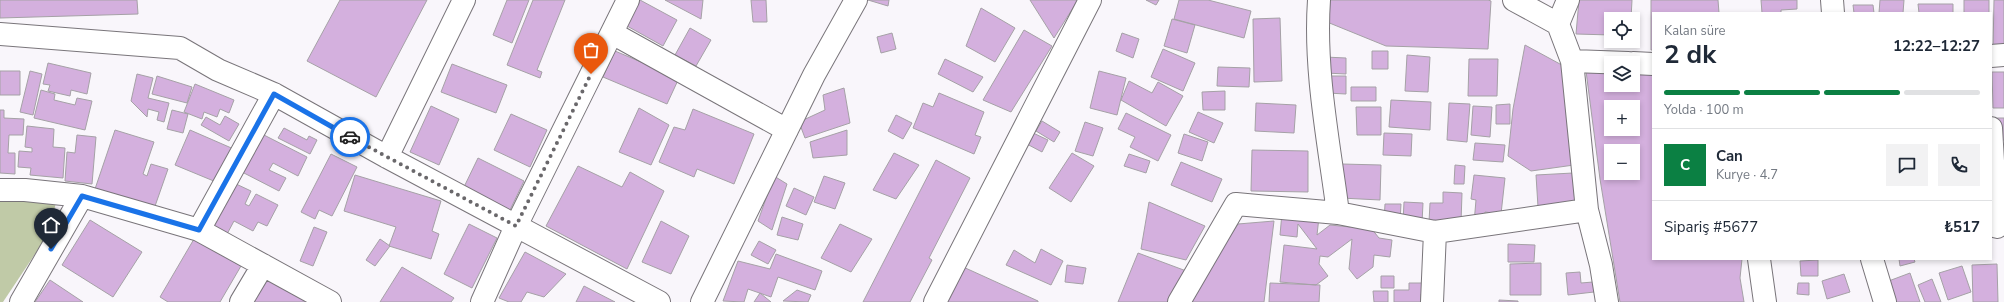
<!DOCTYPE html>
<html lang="tr">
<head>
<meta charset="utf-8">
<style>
	body { margin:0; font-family:"Nunito Sans",sans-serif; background:#f2f2f3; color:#1f2937; height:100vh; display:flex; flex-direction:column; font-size:15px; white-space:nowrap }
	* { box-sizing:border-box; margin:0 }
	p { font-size:13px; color:#747a83 }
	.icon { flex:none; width:22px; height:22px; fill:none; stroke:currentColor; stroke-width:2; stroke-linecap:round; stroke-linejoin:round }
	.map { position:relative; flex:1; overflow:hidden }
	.details { position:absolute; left:1652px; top:12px; width:340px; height:248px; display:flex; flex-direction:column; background:#fff; border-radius:0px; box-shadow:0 2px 6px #0003 }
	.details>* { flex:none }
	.fabs { position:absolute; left:1604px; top:12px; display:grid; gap:8px }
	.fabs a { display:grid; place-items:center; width:36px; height:36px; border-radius:0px; background:#fff; box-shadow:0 2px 6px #0003; font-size:20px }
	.pin { position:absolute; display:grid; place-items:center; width:34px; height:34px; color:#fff; margin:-41px -17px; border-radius:50% 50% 50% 0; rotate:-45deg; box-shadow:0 0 4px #0007 }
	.pin .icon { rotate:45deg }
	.courier { position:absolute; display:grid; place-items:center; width:40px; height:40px; margin:-20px; border:3px solid #1a73e8; border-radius:50%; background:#fff; color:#222; box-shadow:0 1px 5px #0007 }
	.overview em { font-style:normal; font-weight:700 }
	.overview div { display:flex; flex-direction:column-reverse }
	.overview { display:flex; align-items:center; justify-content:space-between; height:68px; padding:0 12px }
	h1 { font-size:26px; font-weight:700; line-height:30px }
	.bar { display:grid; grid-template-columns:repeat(4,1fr); gap:6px 4px; align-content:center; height:48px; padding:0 12px }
	.bar i { height:5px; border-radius:3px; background:#e0e1e3 }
	.bar .on { background:#0b8043 }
	.bar p { grid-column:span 4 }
	.line { display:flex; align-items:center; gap:10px; padding:0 12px; border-top:1px solid #e0e1e3 }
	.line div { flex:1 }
	.round { display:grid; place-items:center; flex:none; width:42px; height:42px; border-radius:0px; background:#f2f2f3 }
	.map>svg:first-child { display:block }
</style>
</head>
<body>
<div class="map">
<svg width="2004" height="302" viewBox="0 0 2004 302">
	<rect width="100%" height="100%" fill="#f9f6fb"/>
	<!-- green -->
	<path fill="#c0caa7" d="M0 200 56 202 49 233 3 302H0Z"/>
	<!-- building -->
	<path fill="#d4b0de" stroke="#a5a1a6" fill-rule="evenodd" d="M0 0H137L138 14 0 18Z
		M340 0H427L376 97 307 61Z
		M507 0H529L512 43 493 35Z
		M533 0H565L537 70 542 72 540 78 507 65Z
		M640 0 677 20 663 46 627 26Z
		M665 0H703L701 19Z
		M751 0H766L767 22H753Z
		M868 0H889L888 6Z
		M1030 0H1078L1054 38Z
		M1146 0H1159L1156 5Z
		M1179 0H1208L1251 11 1244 38 1174 19Z
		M1328 0H1488L1491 1 1488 49 1386 46 1327 22Z
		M1579 0H1632L1631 19H1611V35L1576 34Z
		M1651 0H1718L1719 13H1653V50H1651Z
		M1761 0H1797V9L1781 10V13H1762Z
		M1880 0H1904L1903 13H1879Z
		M1964 0H1989V13H1964Z
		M1994 0H2004V49L1993 48Z
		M1918 4H1953V13H1919Z
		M1853 5H1873L1874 13H1854Z
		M981 8 1015 28 995 62 966 46Z
		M1280 18 1282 81 1254 82 1253 19Z
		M1172 19 1195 25 1187 53 1164 46Z
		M690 28 711 40 696 66 675 55Z
		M1024 30 1052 46 1011 112 983 100Z
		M892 33 896 49 881 53 877 37Z
		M1122 33 1139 39 1133 58 1116 51Z
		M1525 45 1571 70 1574 165 1531 171 1508 156 1513 109Z
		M1163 49 1195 63 1183 91 1151 77Z
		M615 51 679 78 667 104 603 77Z
		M1372 51H1388V69H1372Z
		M1407 55 1430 57 1428 92 1405 91Z
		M1325 57 1346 58V74L1325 73Z
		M945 59 983 77 973 92 938 74Z
		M1469 59H1498L1497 96H1468Z
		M48 63 91 73 87 94 71 90 70 96 48 91 50 85 43 84Z
		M452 64 507 85 496 113 441 92Z
		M1218 67 1250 68 1249 87 1217 86Z
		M0 71H20V95H0Z
		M30 71 42 74 33 115 20 112Z
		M1099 71 1126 78 1117 115 1090 108Z
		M1586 71 1611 72V85H1633V73H1653V259H1742L1740 278 1744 302H1620L1600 179ZM1611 107H1633V129H1611ZM1611 151H1633V173H1611Z
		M1992 72H2004V108H1993Z
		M137 74 153 78 148 98 169 103 164 122 157 120 159 112 148 109 147 117 131 101Z
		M157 76 192 87 187 103 152 94Z
		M1327 76H1346V94L1327 93Z
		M1129 81 1152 93 1158 82 1183 96 1166 126 1121 100Z
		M195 84 234 100 229 113 220 109 217 117 204 112 202 119 184 112Z
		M1351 87H1376V101H1351Z
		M844 88 850 123 805 138 799 122 825 110 823 95Z
		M41 90 55 94 54 100 75 105 77 98 92 101 85 130 34 118Z
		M1225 91V110H1203L1202 92Z
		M939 93 984 112 975 135 981 137 974 154 913 128 923 103 933 107Z
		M1391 100 1431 102 1430 130 1389 127Z
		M1256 103 1296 105 1294 133 1255 131Z
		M1449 103 1470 104 1467 142 1447 140Z
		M1510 104V124H1496V105Z
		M431 106 459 119 439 165 410 152Z
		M1473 106 1492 107 1490 137 1471 135Z
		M1356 107H1381V135H1357Z
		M639 108 669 125 651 165 619 152Z
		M693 109 754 134 734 184 697 169 694 177 659 162 674 127 685 130Z
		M0 110H4V118L24 119 23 135H9L8 153H15V174L0 173Z
		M172 110 188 114 183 133 167 129Z
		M1198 112 1223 123 1214 143 1189 132Z
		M1126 113 1171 135 1158 161 1130 147 1135 137 1118 129Z
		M511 114 547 130 530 167 494 150Z
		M896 115 912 123 903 139 888 131Z
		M225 116 239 124 229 141 201 125 206 117 220 125Z
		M1996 118H2004V140L1996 141Z
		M1042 121 1060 132 1054 142 1036 131Z
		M1085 122 1103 128 1093 156 1075 151Z
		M27 126 54 129 53 147 65 148 63 178 30 175 31 168 18 167 19 151 32 152V148L25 147Z
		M284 128 307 140 309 136 317 140 310 154 278 138Z
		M115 130 154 142 143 174 147 176 151 164 168 169 154 209 95 189Z
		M190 130 236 150 221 184 175 165Z
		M847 130V155L813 158 810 142Z
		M1031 132 1048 140 1042 152 1025 143Z
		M1384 133 1412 134 1411 156 1383 155Z
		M262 134 307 157 298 176 273 163 269 170 286 178 279 191 242 172Z
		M1184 134 1208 142 1202 161 1178 153Z
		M77 135 96 137 92 184 65 181 67 152 75 153Z
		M1475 143 1505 145 1503 162 1473 160Z
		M1252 150 1308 151V192L1251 191Z
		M894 153 919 165 896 199 873 190Z
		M1072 153 1094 166 1071 202 1049 188Z
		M331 154 357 167 332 216 319 210 315 219 301 212Z
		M1129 154 1150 161 1146 173 1124 166Z
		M478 158 524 181 509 212 463 189Z
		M936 160 970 178 929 258 932 260 910 302H863Z
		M1181 162 1222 179 1212 202 1171 185Z
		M1342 164 1381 165 1380 200 1341 198Z
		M1455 165 1465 166 1464 184H1454Z
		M578 166 622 187 630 172 664 191 627 269 546 226Z
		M1573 173 1575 205 1538 207 1536 175Z
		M355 175 441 201 432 231 439 234 431 259 389 246 396 227 344 211Z
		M1474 175 1505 178 1501 214 1485 212 1484 224 1474 223 1476 200 1471 199Z
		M774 176 787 184 772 230 758 221Z
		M824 176 845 183 835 209 814 202Z
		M234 183 251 191 245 204 249 206 256 194 278 205 267 226 258 222 253 231 234 221 226 236 211 228Z
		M794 188 814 197 806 215 786 206Z
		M1443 192 1462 193 1461 223 1429 222 1430 203H1443Z
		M1149 202 1205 226 1186 260 1141 249Z
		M1404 202 1423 203 1422 223 1403 222Z
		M1385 204H1401L1400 221H1384Z
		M1282 213 1319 217 1317 235 1330 225 1350 227 1363 218 1379 238 1392 240 1390 257 1374 255 1373 267 1357 279 1349 269 1352 239 1328 257 1320 256 1319 264 1328 276 1316 285 1280 282 1284 245 1317 249 1298 224 1297 237 1280 235Z
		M782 217 803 224 798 240 777 235Z
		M90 220 142 252 113 297 62 265Z
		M661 221 689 236 671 274 642 262Z
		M1274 221 1264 302H1188L1238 224Z
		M469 224 497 238 472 288 444 274Z
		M840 224 872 239 851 272 821 258Z
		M314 227 327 232 313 266 300 261Z
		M194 239 241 266 220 302H168L160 297Z
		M380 239 390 246 375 266 366 260Z
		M759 241 776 250 768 264 751 255Z
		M1508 244 1535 245 1534 262H1508Z
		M1041 249 1063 261 1051 285 1006 265 1014 250 1035 263Z
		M525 252 566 274 544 297 527 292 521 302H509L499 298Z
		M1138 253 1189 272 1173 302H1118Z
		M776 254 822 271 815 290 778 277 771 297 748 289 744 302 723 301 738 261 770 269Z
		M1899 259H1914L1915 262 1900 266Z
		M1818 260V276H1801L1800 261Z
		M1541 263V295H1510V264Z
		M1997 264 1998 302H1973L1972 265Z
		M1067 265 1086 268 1083 284 1065 282Z
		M961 266 1038 301V302H943Z
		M1962 266 1971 292 1948 300 1939 273Z
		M402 267 454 298 451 302H380Z
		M1580 272 1581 283 1593 282 1594 292 1568 295 1566 273Z
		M1910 273 1920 302H1893L1886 282Z
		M1844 274 1850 292 1827 299 1822 281Z
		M1381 276H1394V288H1381Z
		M266 279 311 302H254Z
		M1932 279 1941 302H1925L1918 285Z
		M50 280 83 302H35Z
		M1270 283 1320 285 1319 302H1269Z
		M1409 283H1425V294H1421V302H1394V290H1409Z
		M1798 283H1809V295L1797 294Z
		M584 286 615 302H576Z
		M797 290 811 295 808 302 783 301Z
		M1373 291H1388V302H1374Z
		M760 293 771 302H754Z
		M1499 300 1518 301V302H1499Z"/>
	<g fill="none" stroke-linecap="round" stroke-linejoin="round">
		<defs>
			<path id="minor" d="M1319 0C1314 70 1329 143 1338 213
				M1514 0 1558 24
				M1568 0 1558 24 1572 61 1587 210 1601 265 1607 302
				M1832 0 1833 13
				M612 33 787 130
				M0 34 180 48 218 70 274 94 387 157 659 302
				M1991 56 2004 55
				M1572 61 1628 63
				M1633 63 1653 64
				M1991 128 1997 227
				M387 157 464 0
				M0 190H25L82 196 199 230 330 302
				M199 230 274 94
				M1435 232 1587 210
				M1759 259 1765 302
				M1872 259 1885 302
				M21 302 82 196
				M241 302 263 265
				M482 302 516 226 628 0
				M702 302 814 75 856 0
				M935 302 1090 0
				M1179 302 1236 204 1338 213 1435 232 1432 302"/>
		</defs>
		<!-- minor casing -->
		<use href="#minor" stroke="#79757a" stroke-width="24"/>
		<!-- minor -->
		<use href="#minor" stroke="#fff" stroke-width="22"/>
	</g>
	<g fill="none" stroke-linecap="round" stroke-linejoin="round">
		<!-- done -->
		<path stroke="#6a686b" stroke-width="4" stroke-dasharray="0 7.2" d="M350 137 516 226 591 74"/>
		<!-- route -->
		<path stroke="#1a73e8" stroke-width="5" d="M51 249 82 196 199 230 274 94 350 137"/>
	</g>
</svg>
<div class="fabs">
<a><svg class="icon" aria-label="locate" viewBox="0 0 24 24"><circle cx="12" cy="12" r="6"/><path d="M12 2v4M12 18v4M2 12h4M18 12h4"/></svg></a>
<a><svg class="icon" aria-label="layers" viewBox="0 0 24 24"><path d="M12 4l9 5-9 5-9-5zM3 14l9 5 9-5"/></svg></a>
<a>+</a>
<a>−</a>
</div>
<div class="pin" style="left:591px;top:74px;background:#ea580c"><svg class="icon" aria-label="bag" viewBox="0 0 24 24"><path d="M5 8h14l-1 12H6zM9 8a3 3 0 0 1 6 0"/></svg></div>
<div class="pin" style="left:51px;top:249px;background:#1f2937"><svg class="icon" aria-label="home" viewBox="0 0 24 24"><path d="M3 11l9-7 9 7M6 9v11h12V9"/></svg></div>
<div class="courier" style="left:350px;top:137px"><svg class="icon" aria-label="car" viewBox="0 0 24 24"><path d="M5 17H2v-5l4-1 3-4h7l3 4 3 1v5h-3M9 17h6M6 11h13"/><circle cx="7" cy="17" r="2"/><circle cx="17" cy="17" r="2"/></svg></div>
<section class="details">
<div class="overview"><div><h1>2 dk</h1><p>Kalan süre</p></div><em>12:22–12:27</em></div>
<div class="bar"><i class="on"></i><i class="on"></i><i class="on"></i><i></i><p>Yolda · 100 m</p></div>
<div class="line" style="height:72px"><b class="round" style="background:#0b8043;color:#fff">C</b><div><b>Can</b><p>Kurye · 4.7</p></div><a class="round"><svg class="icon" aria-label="chat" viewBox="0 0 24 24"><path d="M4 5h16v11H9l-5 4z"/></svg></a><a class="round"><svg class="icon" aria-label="phone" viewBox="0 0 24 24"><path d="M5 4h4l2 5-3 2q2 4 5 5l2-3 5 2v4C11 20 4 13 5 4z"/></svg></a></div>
<div class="line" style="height:52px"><div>Sipariş #5677</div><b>₺517</b></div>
</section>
</div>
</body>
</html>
